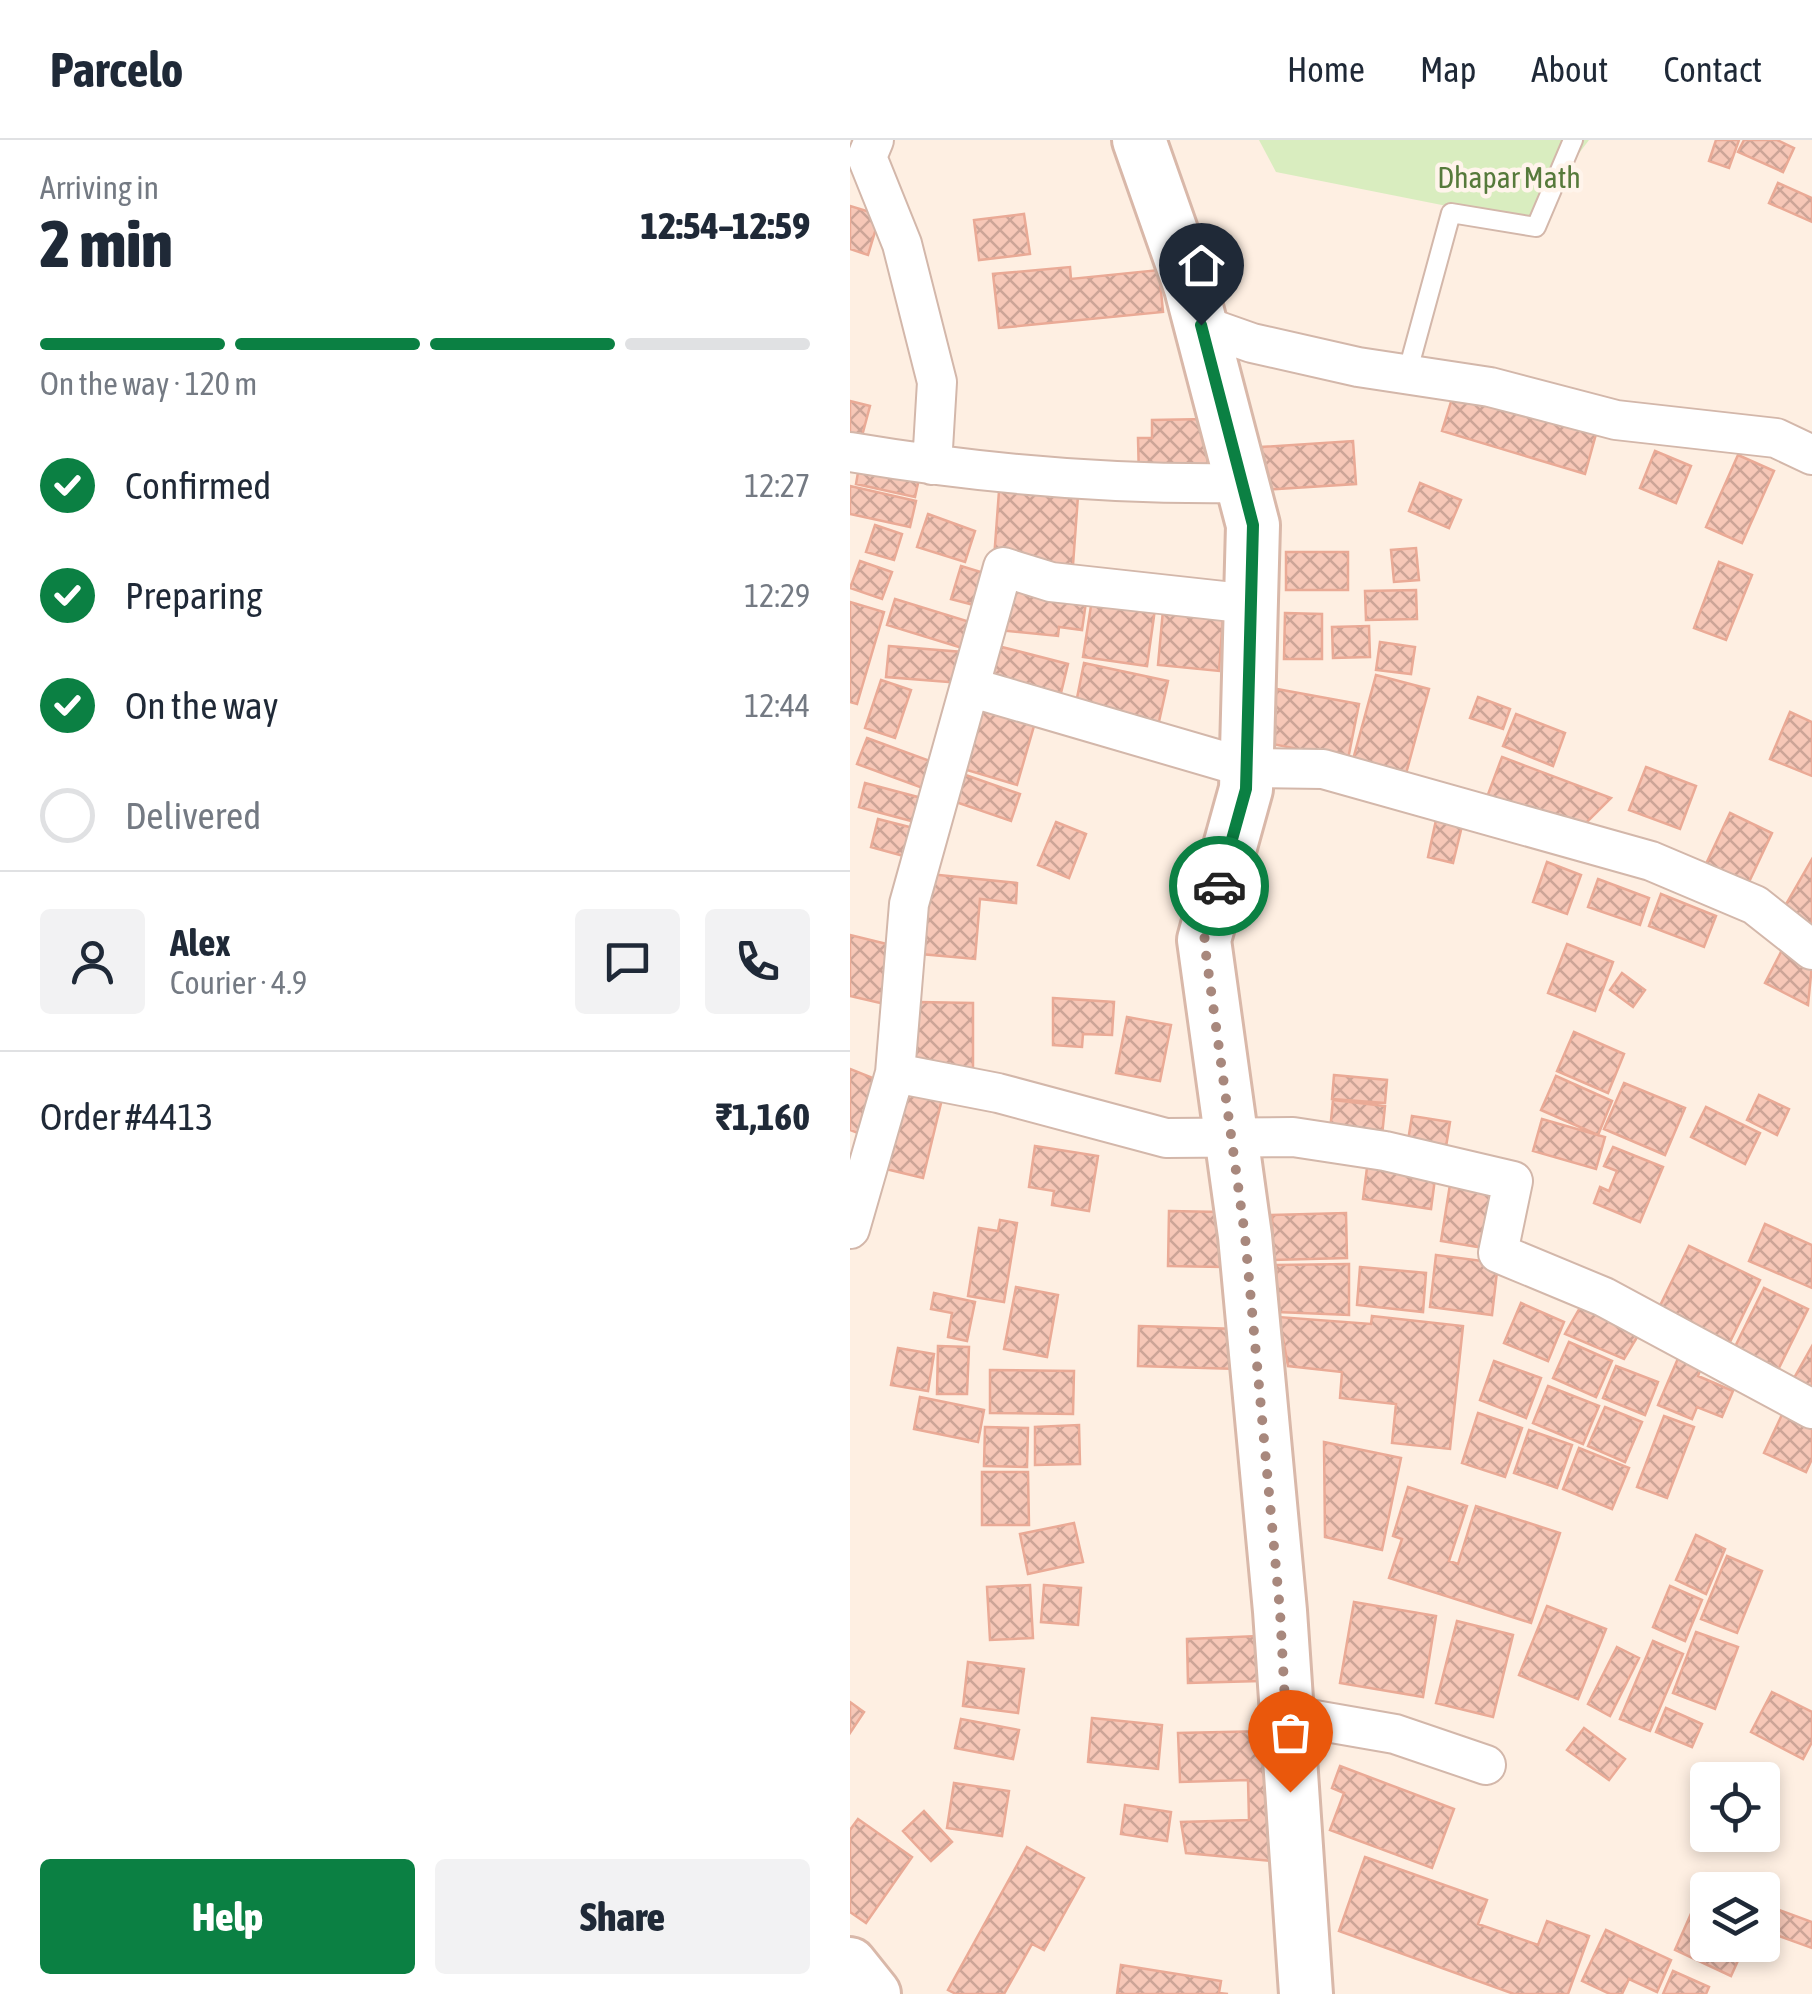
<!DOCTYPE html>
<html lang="en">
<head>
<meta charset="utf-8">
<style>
	body { margin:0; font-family:"Asap Condensed",sans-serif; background:#f2f2f3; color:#1f2937; height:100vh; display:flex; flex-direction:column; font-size:38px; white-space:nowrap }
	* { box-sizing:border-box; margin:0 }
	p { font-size:32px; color:#747a83 }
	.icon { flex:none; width:55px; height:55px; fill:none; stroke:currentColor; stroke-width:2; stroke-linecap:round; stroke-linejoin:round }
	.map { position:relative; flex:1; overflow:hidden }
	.side { display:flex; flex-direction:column; background:#fff; width:850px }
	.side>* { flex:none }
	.controls { position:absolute; left:840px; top:1622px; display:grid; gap:20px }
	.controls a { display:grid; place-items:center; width:90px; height:90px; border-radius:10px; background:#fff; box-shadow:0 5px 15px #0003; font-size:50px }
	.pin { position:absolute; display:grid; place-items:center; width:85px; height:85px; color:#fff; margin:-102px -42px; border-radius:50% 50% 50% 0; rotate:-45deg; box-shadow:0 0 10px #0007 }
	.pin .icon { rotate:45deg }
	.courier { position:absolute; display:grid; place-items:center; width:100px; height:100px; margin:-50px; border:8px solid #0b8043; border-radius:50%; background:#fff; color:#222; box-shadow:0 2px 12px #0007 }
	.summary em { font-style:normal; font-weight:800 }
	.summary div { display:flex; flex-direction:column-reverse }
	.summary { display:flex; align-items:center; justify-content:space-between; height:170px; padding:0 40px }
	h1 { font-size:65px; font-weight:800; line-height:75px }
	.bar { display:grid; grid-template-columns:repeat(4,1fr); gap:15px 10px; align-content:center; height:120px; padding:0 40px }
	.bar i { height:12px; border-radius:8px; background:#e0e1e3 }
	.bar .selected { background:#0b8043 }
	.bar p { grid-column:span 4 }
	.line { display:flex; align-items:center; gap:25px; padding:0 40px; border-top:2px solid #e0e1e3 }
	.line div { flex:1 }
	.round { display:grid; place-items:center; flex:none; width:105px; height:105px; border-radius:10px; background:#f2f2f3 }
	ol { padding:0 40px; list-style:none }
	li { display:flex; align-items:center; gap:30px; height:110px }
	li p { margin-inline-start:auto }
	li .icon { padding:10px; border-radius:50%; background:#0b8043; color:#fff; stroke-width:4 }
	li:last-child { color:#747a83 }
	li i { width:55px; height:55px; border:5px solid #e0e1e3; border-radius:50% }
	.cta { display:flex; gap:20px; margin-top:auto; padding:20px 40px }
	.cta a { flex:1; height:115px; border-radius:10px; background:#0b8043; color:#fff; font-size:40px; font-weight:800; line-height:115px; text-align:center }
	.cta a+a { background:#f2f2f3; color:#1f2937 }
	header { display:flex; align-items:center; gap:60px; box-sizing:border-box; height:140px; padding:0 50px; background:#fff; border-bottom:2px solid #e0e1e3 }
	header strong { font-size:48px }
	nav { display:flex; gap:55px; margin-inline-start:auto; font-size:35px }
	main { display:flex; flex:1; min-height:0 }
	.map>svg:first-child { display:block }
</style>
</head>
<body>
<header>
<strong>Parcelo</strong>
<nav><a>Home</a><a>Map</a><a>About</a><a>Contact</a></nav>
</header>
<main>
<section class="side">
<div class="summary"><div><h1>2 min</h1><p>Arriving in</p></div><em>12:54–12:59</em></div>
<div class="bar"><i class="selected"></i><i class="selected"></i><i class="selected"></i><i></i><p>On the way · 120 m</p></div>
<ol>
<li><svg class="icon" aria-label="check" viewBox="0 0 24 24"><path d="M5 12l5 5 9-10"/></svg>Confirmed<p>12:27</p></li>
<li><svg class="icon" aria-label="check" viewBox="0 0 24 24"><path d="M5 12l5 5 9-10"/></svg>Preparing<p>12:29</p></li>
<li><svg class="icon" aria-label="check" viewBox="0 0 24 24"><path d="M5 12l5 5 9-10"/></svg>On the way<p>12:44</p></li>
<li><i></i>Delivered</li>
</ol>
<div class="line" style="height:180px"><a class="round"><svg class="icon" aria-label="person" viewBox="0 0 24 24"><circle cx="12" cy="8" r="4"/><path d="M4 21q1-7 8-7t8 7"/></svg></a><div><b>Alex</b><p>Courier · 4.9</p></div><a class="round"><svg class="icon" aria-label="chat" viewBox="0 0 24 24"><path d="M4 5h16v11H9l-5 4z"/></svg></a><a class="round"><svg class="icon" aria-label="phone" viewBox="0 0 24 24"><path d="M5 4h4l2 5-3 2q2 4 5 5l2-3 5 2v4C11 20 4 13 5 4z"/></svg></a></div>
<div class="line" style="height:130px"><div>Order #4413</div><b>₹1,160</b></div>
<div class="cta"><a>Help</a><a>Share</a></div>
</section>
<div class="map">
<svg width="962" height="1854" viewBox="0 0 962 1854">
	<defs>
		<pattern id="building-cross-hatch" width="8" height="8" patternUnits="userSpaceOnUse" patternTransform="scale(2.5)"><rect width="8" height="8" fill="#f6c7b7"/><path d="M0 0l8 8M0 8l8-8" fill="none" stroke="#cca497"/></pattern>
	</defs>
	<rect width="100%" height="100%" fill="#feefe2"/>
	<!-- green -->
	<path fill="#d9edbf" d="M409 0H739L677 82 426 32Z"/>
	<!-- building -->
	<path fill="url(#building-cross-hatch)" stroke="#eaaa96" stroke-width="2.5" d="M866 0H889L879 28 859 21Z
		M894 0H927L944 8 933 32 888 12Z
		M928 43 962 58V82L919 63Z
		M0 66 30 75 18 115 0 109Z
		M174 74 180 114 129 120 124 80Z
		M220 127 221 139 309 130 313 172 149 188 143 134Z
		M604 252 746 294 735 334 592 291Z
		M0 261 20 266 8 311 0 309Z
		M357 279 358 339H289L288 298H302V280Z
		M503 301 506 344 414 350 411 307Z
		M805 311 841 326 826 363 790 348Z
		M888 315 924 331 892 403 856 387Z
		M10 321 70 334 65 357 6 344Z
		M570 343 611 360 599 388 559 371Z
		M0 346 66 361 60 387 0 374Z
		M149 351 228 356 223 425 144 419Z
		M78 374 125 391 115 422 67 407Z
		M25 385 52 394 44 420 16 412Z
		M566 408 569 440 544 442 541 410Z
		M436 412H498V450H436Z
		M10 421 42 432 32 459 0 448Z
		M869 422 902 435 876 500 844 488Z
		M111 426 144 436 135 468 101 459Z
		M155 442 237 455 232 490 209 487 208 496 147 490Z
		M566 450 567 479 516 480 515 451Z
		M243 453 306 462 297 526 233 517Z
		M45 459 120 482 112 508 37 485Z
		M314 459 374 464 369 531 308 525Z
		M0 462 34 472 7 564 0 562Z
		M435 473 472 474V519H434Z
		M519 486 520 517 483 518 482 487Z
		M530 502 565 507 561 534 526 530Z
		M39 506 125 513 123 544 36 537Z
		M148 506 218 524 211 553 141 536Z
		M234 523 318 541 308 586 225 568Z
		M526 535 579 549 554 641 501 627Z
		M31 540 61 550 45 598 15 588Z
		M427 549 509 564 498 619 417 603Z
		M628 557 660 569 653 589 620 578Z
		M130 562 186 579 167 645 110 628Z
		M940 572 962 582V636L920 619Z
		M666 574 715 593 703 626 653 606Z
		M17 598 88 624 78 650 7 624Z
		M652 617 761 658 733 686 634 665Z
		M796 627 846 646 830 689 779 670Z
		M107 632 170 654 161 681 97 659Z
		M15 643 79 660 72 684 9 667Z
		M880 673 922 693 898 744 856 724Z
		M28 679 75 691 68 720 21 707Z
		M586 680 612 686 603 723 578 717Z
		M206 682 236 694 219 738 188 725Z
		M962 719V790L931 773Z
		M697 722 731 735 717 774 683 762Z
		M79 734 167 743 166 763 130 759 125 819 71 814Z
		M748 739 799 758 790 785 738 767Z
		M811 754 866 776 854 807 799 786Z
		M0 795 53 808 39 865 0 856Z
		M717 804 763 822 745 871 698 853Z
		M932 810 962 825 958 865 915 843Z
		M772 833 795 850 783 867 760 850Z
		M203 858 264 862 262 895 233 894 232 907 203 905Z
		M68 862 123 863V942L64 921Z
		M277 877 321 885 310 941 266 933Z
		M724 892 774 914 758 953 707 931Z
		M0 929 40 945 18 997 0 990Z
		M484 935 537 940 535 963 482 959Z
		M706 936 762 961 748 995 691 970Z
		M774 943 835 968 815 1015 754 989Z
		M57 946 93 955 73 1038 36 1029Z
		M909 955 939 969 927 995 897 980Z
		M483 960 535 966 532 996 480 991Z
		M856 967 910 993 895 1024 841 997Z
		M562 976 600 982 595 1013 557 1007Z
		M692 979 755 997 746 1029 683 1011Z
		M185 1006 248 1016 239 1071 202 1065 204 1051 179 1047Z
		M763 1007 813 1027 790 1082 744 1063 750 1047 759 1051 767 1031 754 1026Z
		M518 1020 586 1031 581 1069 513 1059Z
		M602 1032 656 1041 646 1110 591 1101Z
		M319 1071 373 1072 372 1127 318 1126Z
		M496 1073 497 1118 423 1120 422 1075Z
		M150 1080 167 1083 154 1162 118 1156 129 1088 148 1091Z
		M915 1084 962 1105V1148L899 1121Z
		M839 1106 910 1140 877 1208 806 1174Z
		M586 1115 648 1123 642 1175 580 1167Z
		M499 1124V1175L428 1172 426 1125Z
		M510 1127 576 1133 573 1172 507 1165Z
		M166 1147 208 1155 197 1217 154 1209Z
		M914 1148 958 1169 924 1238 880 1217Z
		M84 1153 125 1162 117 1201 98 1197 102 1173 81 1169Z
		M671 1163 714 1182 698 1221 654 1203Z
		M731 1166 789 1194 774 1219 715 1194Z
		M522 1176 613 1186 600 1309 542 1303 546 1264 490 1258 492 1232 438 1226 429 1177 521 1184Z
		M289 1186 389 1189 388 1229 288 1226Z
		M719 1202 762 1221 746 1257 703 1238Z
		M88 1206 119 1207 117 1254H87Z
		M962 1206V1249L944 1238Z
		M48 1208 84 1214 78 1251 41 1245Z
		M829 1216 852 1225 848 1236 883 1251 872 1277 847 1267 842 1279 808 1265Z
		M644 1221 691 1238 676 1278 630 1260Z
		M766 1226 808 1242 795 1275 753 1258Z
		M140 1230 224 1231 223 1274 140 1273Z
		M698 1246 749 1266 733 1304 683 1283Z
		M70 1257 134 1270 128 1302 64 1289Z
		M937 1264 962 1276V1319L956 1332 914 1313Z
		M755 1267 792 1282 775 1322 738 1306Z
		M628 1273 672 1288 655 1337 612 1323Z
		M814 1276 844 1287 817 1358 787 1347Z
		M229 1285 230 1324 185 1325V1287Z
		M135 1287 178 1288 177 1327 134 1326Z
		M679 1290 722 1305 707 1348 664 1333Z
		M474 1302 551 1318 532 1410 475 1397Z
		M729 1308 779 1328 762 1369 713 1349Z
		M132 1332H178L179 1385H132Z
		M558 1347 617 1366 599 1421 608 1424 626 1366 710 1393 681 1483 539 1438 552 1399 543 1396Z
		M224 1383 233 1422 178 1434 170 1394Z
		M846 1395 875 1409 856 1454 826 1440Z
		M877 1416 912 1431 887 1493 851 1479Z
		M180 1445 183 1498 140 1500 137 1447Z
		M194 1445 231 1448 228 1485 191 1482Z
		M820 1446 852 1460 835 1501 803 1487Z
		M504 1462 586 1476 573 1557 490 1543Z
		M697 1466 756 1489 728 1559 669 1535Z
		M607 1481 663 1495 643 1577 586 1563Z
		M846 1492 888 1507 865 1569 823 1553Z
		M408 1496 410 1541 338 1543 337 1499Z
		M803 1501 833 1514 800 1591 770 1579Z
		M767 1507 789 1518 760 1576 738 1564Z
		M118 1522 174 1529 168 1573 113 1566Z
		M922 1552 962 1572V1602L953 1619 901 1592Z
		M0 1562 14 1572 0 1593Z
		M816 1568 852 1584 842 1607 806 1592Z
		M242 1578 312 1585 308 1629 238 1622Z
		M111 1579 169 1590 163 1619 105 1608Z
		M734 1588 775 1619 759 1640 717 1610Z
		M420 1591 423 1721 336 1713 331 1682 399 1680 398 1640 330 1642 328 1593Z
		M490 1626 604 1669 582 1728 480 1690 494 1653 482 1648Z
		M104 1643 159 1651 152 1696 97 1688Z
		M275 1665 321 1672 317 1701 271 1694Z
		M74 1671 102 1702 81 1721 53 1691Z
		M8 1679 62 1717 16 1783 0 1772V1690Z
		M177 1707 234 1738 194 1810 182 1804 154 1854H106L98 1850Z
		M515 1717 637 1760 628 1784 688 1805 697 1781 739 1796 718 1854H664L489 1791Z
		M924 1768 962 1782V1808L915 1791Z
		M843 1769 858 1775V1805H895L881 1836 825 1810Z
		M756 1790 821 1820 807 1852 779 1839 772 1854H760L732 1841Z
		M271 1825 371 1841 369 1853 378 1854H267Z
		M823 1831 859 1847 856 1854H813Z"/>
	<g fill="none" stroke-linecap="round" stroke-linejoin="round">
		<defs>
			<path id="lane" d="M557 234 601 73 686 87 723 0"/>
			<path id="street" d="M24 0 17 17 52 104 87 242 82 325
				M351 185 402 203 508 227 640 247 766 280 926 298 962 315
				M0 312C131 334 260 345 392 343
				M123 548 397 628 473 629 801 721 905 765 962 810
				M45 933 148 953 316 998 443 997 535 1011 663 1041 648 1113 754 1157 962 1269
				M0 1089 45 933 59 764 153 427 201 442 401 464
				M436 1575 545 1594 636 1625"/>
			<path id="secondary" d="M289 0 341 148 403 385 396 649 354 800 395 1096 430 1471 456 1854
				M0 1824 24 1854"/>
		</defs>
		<!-- lane casing -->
		<use href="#lane" stroke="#d3b7aa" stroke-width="22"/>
		<!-- street casing -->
		<use href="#street" stroke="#d3b7aa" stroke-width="42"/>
		<!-- secondary casing -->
		<use href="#secondary" stroke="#d9b8a9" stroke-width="58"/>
		<!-- lane -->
		<use href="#lane" stroke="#fff" stroke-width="18"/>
		<!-- street -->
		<use href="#street" stroke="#fff" stroke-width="38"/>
		<!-- secondary -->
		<use href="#secondary" stroke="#fff" stroke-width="52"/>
	</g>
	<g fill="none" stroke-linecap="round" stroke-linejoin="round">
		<!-- done -->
		<path stroke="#a8887d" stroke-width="10" stroke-dasharray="0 18" d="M369 746 354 800 395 1096 430 1471 440 1652"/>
		<!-- route -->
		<path stroke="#0b8043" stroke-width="12" d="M351 185 403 385 396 649 369 746"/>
	</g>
	<g text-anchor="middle" stroke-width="9" stroke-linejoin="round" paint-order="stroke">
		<!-- park labels -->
		<g font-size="30" fill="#567a3b" stroke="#fff4eb">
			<text x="659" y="48">Dhapar Math</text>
		</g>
	</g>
</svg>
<div class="controls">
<a><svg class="icon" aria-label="locate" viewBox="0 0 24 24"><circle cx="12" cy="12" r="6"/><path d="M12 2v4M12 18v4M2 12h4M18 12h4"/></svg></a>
<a><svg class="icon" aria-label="layers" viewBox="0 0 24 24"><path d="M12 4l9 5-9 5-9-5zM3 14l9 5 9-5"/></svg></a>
</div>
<div class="pin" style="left:440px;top:1652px;background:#ea580c"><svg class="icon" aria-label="bag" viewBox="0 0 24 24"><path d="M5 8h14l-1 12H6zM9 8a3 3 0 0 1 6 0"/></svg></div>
<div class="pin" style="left:351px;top:185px;background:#1f2937"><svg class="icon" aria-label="home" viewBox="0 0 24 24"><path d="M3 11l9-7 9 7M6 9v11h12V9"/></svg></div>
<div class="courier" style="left:369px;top:746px"><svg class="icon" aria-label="car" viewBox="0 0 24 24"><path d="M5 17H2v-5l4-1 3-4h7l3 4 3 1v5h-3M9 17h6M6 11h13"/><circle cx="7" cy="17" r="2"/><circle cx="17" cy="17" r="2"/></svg></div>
</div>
</main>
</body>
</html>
